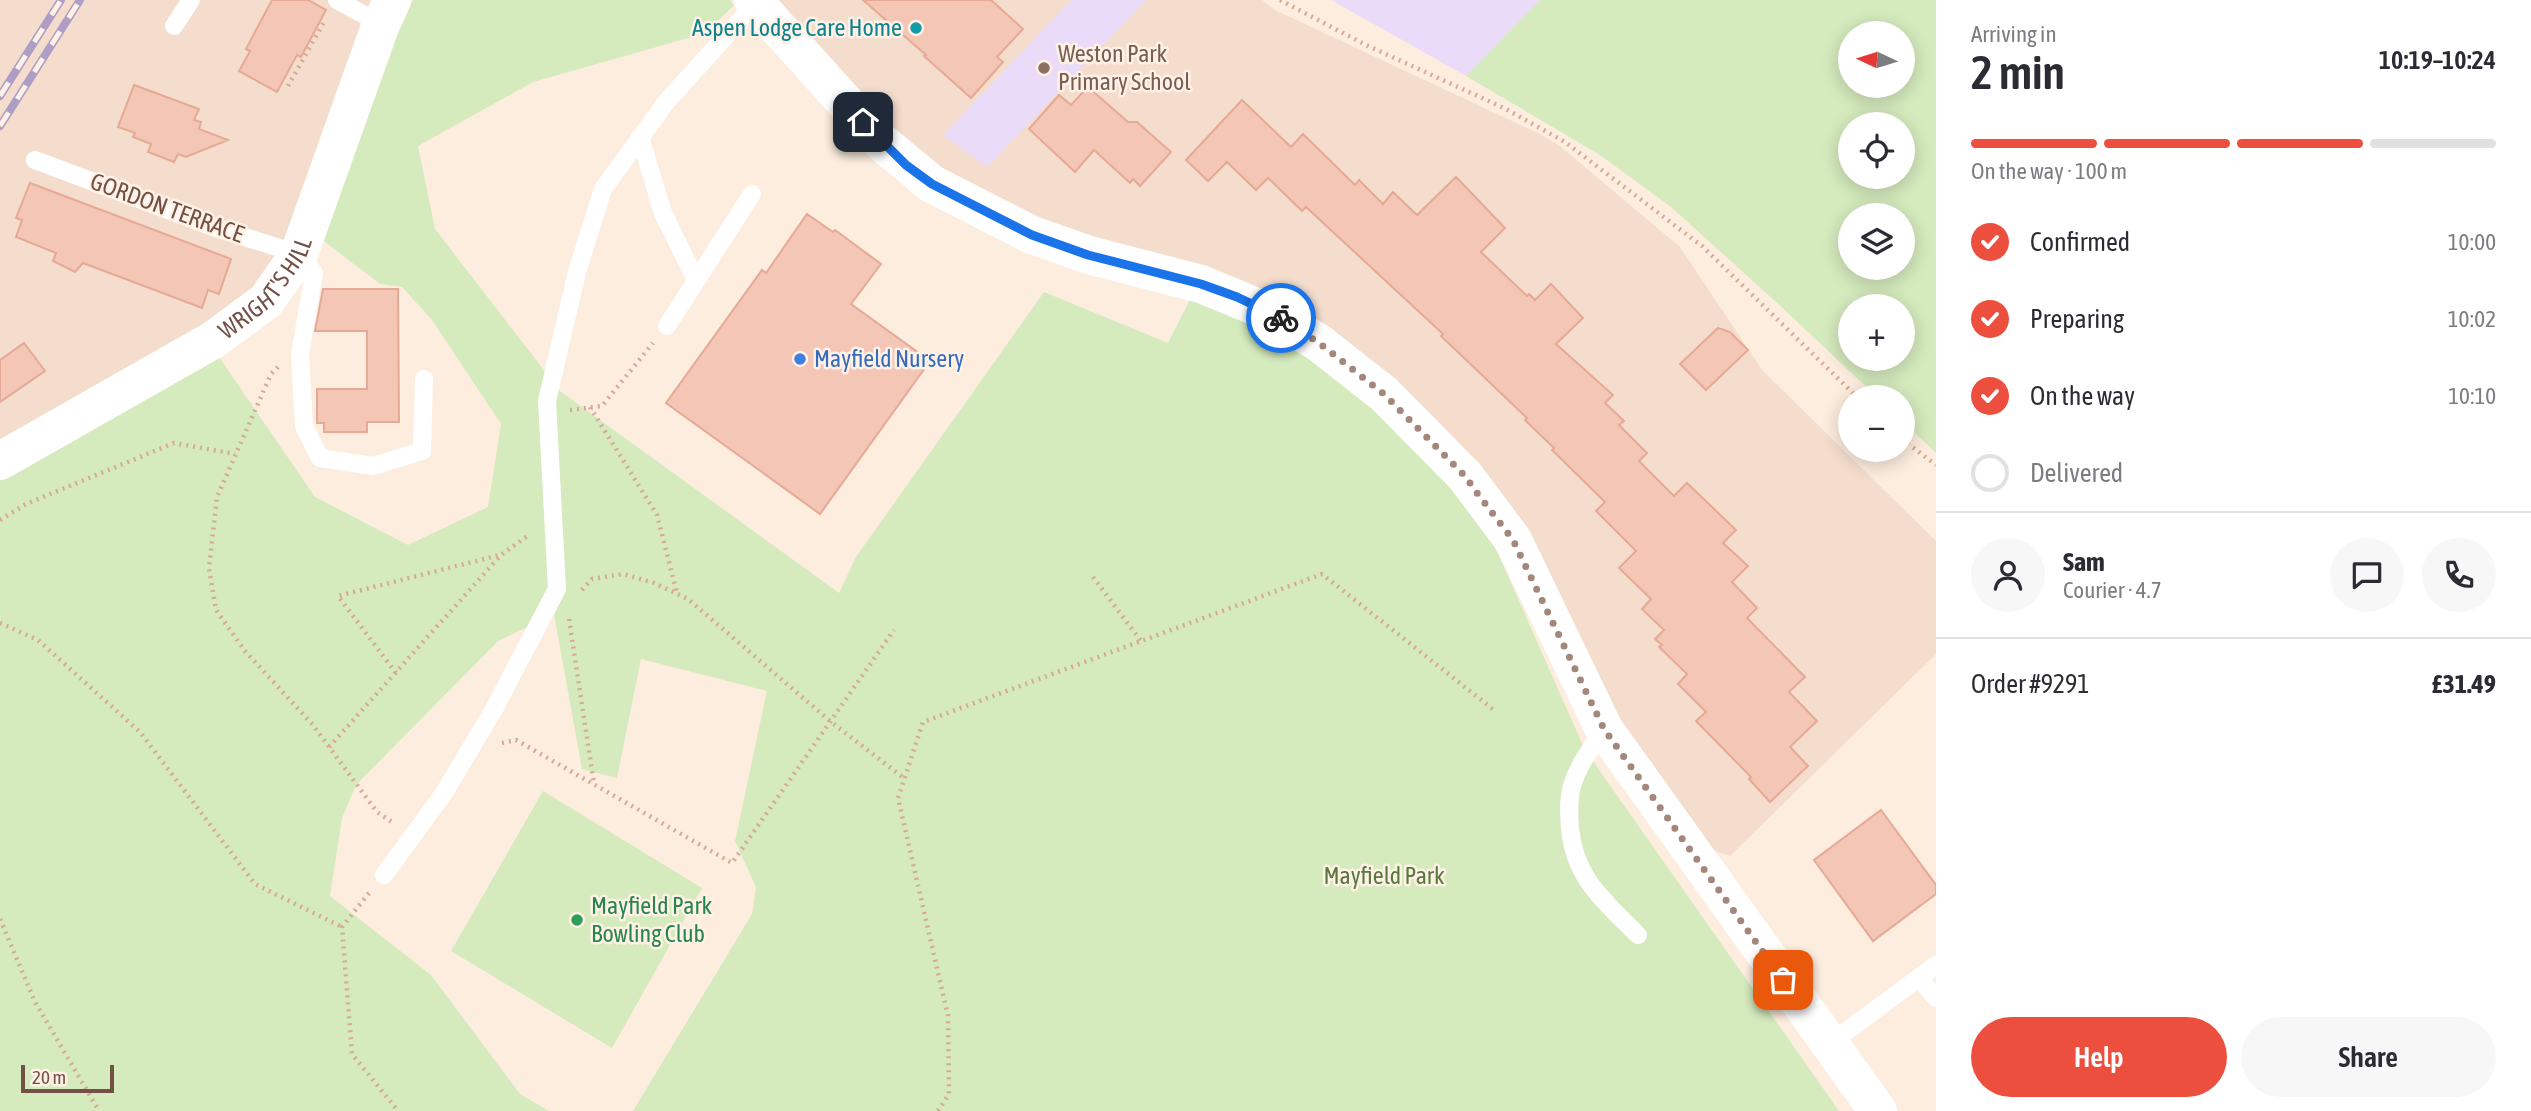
<!DOCTYPE html>
<html lang="en">
<head>
<meta charset="utf-8">
<style>
	body { margin:0; font-family:"Asap Condensed",sans-serif; background:#f7f7f7; color:#2b2b33; height:100vh; display:flex; flex-direction:column; font-size:26px; white-space:nowrap }
	* { box-sizing:border-box; margin:0 }
	p { font-size:23px; color:#7c7c81 }
	.icon { flex:none; width:38px; height:38px; fill:none; stroke:currentColor; stroke-width:2; stroke-linecap:round; stroke-linejoin:round }
	.map { position:relative; flex:1; overflow:hidden }
	.side { display:flex; flex-direction:column; background:#fff; width:595px }
	.side>* { flex:none }
	.needle { width:46px; rotate:274deg }
	.controls { position:absolute; left:1838px; top:21px; display:grid; gap:14px }
	.controls a { display:grid; place-items:center; width:77px; height:77px; border-radius:50%; background:#fff; box-shadow:0 4px 18px #0003; font-size:35px }
	.scale { position:absolute; left:21px; bottom:18px; width:93px; box-sizing:border-box; padding-left:7px; border:4px solid #735046; border-top:0; font-size:19px; line-height:24px; white-space:nowrap; color:#735046; -webkit-text-stroke:5px #fff1e5; paint-order:stroke }
	.pin { position:absolute; display:grid; place-items:center; width:60px; height:60px; color:#fff; margin:-30px; border-radius:14px; box-shadow:0 4px 10px #0006 }
	.courier { position:absolute; display:grid; place-items:center; width:70px; height:70px; margin:-35px; border:5px solid #1a73e8; border-radius:50%; background:#fff; color:#222; box-shadow:0 2px 9px #0007 }
	.summary em { font-style:normal; font-weight:600 }
	.summary div { display:flex; flex-direction:column-reverse }
	.summary { display:flex; align-items:center; justify-content:space-between; height:119px; padding:0 35px }
	h1 { font-size:46px; font-weight:600; line-height:52px }
	.bar { display:grid; grid-template-columns:repeat(4,1fr); gap:10px 7px; align-content:center; height:84px; padding:0 35px }
	.bar i { height:9px; border-radius:5px; background:#e1e1e2 }
	.bar .current { background:#ec4f3e }
	.bar p { grid-column:span 4 }
	.line { display:flex; align-items:center; gap:18px; padding:0 35px; border-top:2px solid #e1e1e2 }
	.line div { flex:1 }
	.round { display:grid; place-items:center; flex:none; width:74px; height:74px; border-radius:37px; background:#f7f7f7 }
	ol { padding:0 35px; list-style:none }
	li { display:flex; align-items:center; gap:21px; height:77px }
	li p { margin-inline-start:auto }
	li .icon { padding:7px; border-radius:50%; background:#ec4f3e; color:#fff; stroke-width:4 }
	li:last-child { color:#7c7c81 }
	li i { width:38px; height:38px; border:4px solid #e1e1e2; border-radius:50% }
	.cta { display:flex; gap:14px; margin-top:auto; padding:14px 35px }
	.cta a { flex:1; height:80px; border-radius:42px; background:#ec4f3e; color:#fff; font-size:28px; font-weight:600; line-height:80px; text-align:center }
	.cta a+a { background:#f7f7f7; color:#2b2b33 }
	main { display:flex; flex:1; min-height:0 }
	.map>svg:first-child { display:block }
</style>
</head>
<body>
<main>
<div class="map">
<svg width="1936" height="1111" viewBox="0 0 1936 1111">
	<rect width="100%" height="100%" fill="#fdedde"/>
	<!-- residential -->
	<path fill="#f4ddcc" d="M0 0H392L266 301 0 461Z
		M753 0H1262L1275 10 1538 133 1560 146 1680 247 1763 371 1936 541V654L1730 856 1683 840 1513 540 1361 374 932 184Z"/>
	<!-- education -->
	<path fill="#eadbf9" d="M1071 0H1146L987 167 943 135Z
		M1331 0H1540L1466 76Z"/>
	<!-- green -->
	<path fill="#d5eabd" fill-rule="evenodd" d="M413 0H730L734 5 706 33 533 82 418 146 435 229 560 391 839 593 856 557 1044 292 1168 343 1194 292 1316 357 1380 407 1488 531 1585 750 1839 1111H633L752 914 756 887 735 841 767 691 641 659 617 778 582 769 554 614 498 641 356 785 342 818 330 896 431 975 520 1094 549 1111H0V473L217 354 315 497 408 545 488 507 501 424 432 320 402 287 380 284 317 236 387 58Z
		M1540 0H1936V453L1902 421V397H1877L1775 301 1671 207 1600 155 1466 76ZM1902 33V86H1850V33ZM1902 124V177H1850V124ZM1850 215H1902V268H1850ZM1902 306V359H1850V306Z
		M543 791 702 888 612 1048 451 951Z"/>
	<!-- building -->
	<path fill="#f3c6b5" stroke="#e6a995" stroke-width="2" d="M272 0H308L326 10 301 57 297 55 277 92 239 71 250 51 246 49Z
		M863 0H991L1023 29 997 57 1003 62 971 98 924 56 926 55Z
		M134 85 199 109 194 120 201 122 199 129 228 140 186 157 178 154 174 162 148 152 151 144 133 137 135 133 118 127Z
		M1088 87 1128 122H1137L1171 152 1140 186 1133 179 1130 183 1094 150 1075 172 1029 129 1059 95 1071 105Z
		M1242 100 1291 147 1303 134 1355 185 1359 180 1383 204 1393 192 1417 215 1456 177 1505 228 1481 252 1527 296 1529 294 1535 300 1551 284 1583 318 1556 344 1613 395 1605 403 1624 421 1619 425 1647 453 1639 461 1674 496 1687 483 1736 530 1723 543 1748 566 1732 582 1757 608 1747 618 1805 677 1789 692 1817 721 1790 747 1808 766 1770 802 1749 779 1751 777 1696 721 1706 712 1678 684 1687 674 1659 647 1662 645 1655 639 1664 630 1642 609 1651 599 1619 568 1636 551 1596 511 1605 502 1552 450 1554 448 1525 420 1527 418 1441 336 1443 334 1306 207 1302 211 1268 178 1256 190 1227 162 1208 181 1186 160Z
		M30 183 231 259 219 294 208 290 202 308 83 263 75 272 53 261 56 253 16 237 22 220 16 218Z
		M807 214 833 232 835 230 881 264 851 304 930 361 820 514 666 403 762 270 766 273Z
		M323 289H398L399 422H367V432H324V423H317V389H367V331H315Z
		M1718 328 1730 332 1748 350 1706 390 1680 364Z
		M24 343 45 371 0 402V360Z
		M1881 810 1936 885V894L1873 941 1814 860Z"/>
	<g fill="none" stroke-linecap="round" stroke-linejoin="round">
		<!-- path -->
		<path stroke="#d7a998" stroke-width="4.5" stroke-dasharray="2 5" stroke-linecap="butt" d="M1280 0 1366 45 1504 108 1565 142 1702 246 1857 397
			M288 86 325 20
			M278 367 271 374 217 497 209 568 216 610 245 651 313 725 377 812 395 824
			M590 407 657 515 677 593
			M570 410 602 406 653 343
			M1902 439 1936 465
			M0 520 26 504 174 443 235 454
			M1093 577 1141 641
			M582 590 592 579 623 574 654 583 688 599 830 721 905 779
			M569 619 594 784
			M0 623 38 640 140 732 255 884 342 927
			M396 673 338 596 500 555
			M502 743 516 740 732 863 894 630
			M329 747 501 555 530 534
			M369 893 342 927 352 1054 398 1111
			M0 919 35 1002 99 1111
			M938 1111 949 1094 948 1016 898 798 923 722 1322 574 1494 710"/>
		<!-- lane -->
		<path stroke="#fff" stroke-width="18" d="M337 0 381 24
			M174 26 191 0
			M640 137 663 213 696 280
			M35 160 216 228 299 254 314 273 300 354 304 426 320 458 373 466 422 451 424 379
			M667 326 752 194
			M1604 729C1592 747 1578 765 1572 786 1568 799 1569 815 1570 829 1575 879 1605 902 1638 935
			M384 875 444 793 493 711 557 589 547 401 577 272 603 189 667 101 756 3
			M1919 978 1936 998
			M1829 1044 1936 965"/>
		<!-- secondary -->
		<g stroke="#fff" stroke-width="38">
			<path d="M753 0 880 141 932 184 1032 235 1089 255 1201 284 1269 312 1319 343 1384 394 1465 476 1513 540 1604 729 1878 1111"/>
			<path id="s1" d="M0 461 213 340 266 301 299 254 381 24 392 0"/>
		</g>
		<defs>
			<path id="rail" d="M0 96 61 0
				M0 126 80 0"/>
		</defs>
		<!-- rail casing -->
		<use href="#rail" stroke="#ae9ec5" stroke-width="8"/>
		<!-- rail -->
		<use href="#rail" stroke="#fff1e5" stroke-width="5" stroke-dasharray="16" stroke-linecap="butt"/>
	</g>
	<g fill="none" stroke-linecap="round" stroke-linejoin="round">
		<!-- done -->
		<path stroke="#a3877b" stroke-width="7" stroke-dasharray="0 12.6" d="M1281 318 1319 343 1384 394 1465 476 1477 493 1513 540 1604 729 1783 980"/>
		<!-- route -->
		<path stroke="#1a73e8" stroke-width="9" d="M863 122 906 165 932 184 1032 235 1088 255 1201 284 1237 297 1281 318"/>
	</g>
	<!-- markers -->
	<circle fill="#0f9aa8" stroke="#fff1e5" stroke-width="2.5" cx="916" cy="28" r="7"/>
	<circle fill="#8d6e63" stroke="#fff1e5" stroke-width="2.5" cx="1044" cy="68" r="7"/>
	<circle fill="#3f7fe0" stroke="#fff1e5" stroke-width="2.5" cx="800" cy="359" r="7"/>
	<circle fill="#2e9e5b" stroke="#fff1e5" stroke-width="2.5" cx="577" cy="920" r="7"/>
	<g text-anchor="middle" stroke-width="5" stroke-linejoin="round" paint-order="stroke">
		<!-- culture labels -->
		<g font-size="24" fill="#0d838f" stroke="#fff1e5" text-anchor="end">
			<text x="902" y="36">Aspen Lodge Care Home</text>
		</g>
		<!-- education labels -->
		<g font-size="24" fill="#785e54" stroke="#fff1e5" text-anchor="start">
			<text x="1058" y="62">Weston Park<tspan x="1058" dy="28">Primary School</tspan></text>
		</g>
		<!-- street labels -->
		<g font-size="24" fill="#735046" stroke="#fff1e5">
			<text transform="translate(167 208) rotate(20)" y="8">GORDON TERRACE</text>
			<text dy="8" stroke="none"><textPath href="#s1" startOffset="320">WRIGHT'S HILL</textPath></text>
		</g>
		<!-- shop labels -->
		<g font-size="24" fill="#366cbe" stroke="#fff1e5" text-anchor="start">
			<text x="814" y="367">Mayfield Nursery</text>
		</g>
		<!-- park labels -->
		<g font-size="24" fill="#56793d" stroke="#fff1e5">
			<text x="1384" y="884">Mayfield Park</text>
		</g>
		<!-- leisure labels -->
		<g font-size="24" fill="#27864d" stroke="#fff1e5" text-anchor="start">
			<text x="591" y="914">Mayfield Park<tspan x="591" dy="28">Bowling Club</tspan></text>
		</g>
	</g>
</svg>
<div class="controls">
<a><svg class="needle" viewBox="-14 -14 28 28"><path d="M0-13l5 13h-10z" fill="#e53935"/><path d="M0 13l5-13h-10z" fill="#7c7c81"/></svg></a>
<a><svg class="icon" aria-label="locate" viewBox="0 0 24 24"><circle cx="12" cy="12" r="6"/><path d="M12 2v4M12 18v4M2 12h4M18 12h4"/></svg></a>
<a><svg class="icon" aria-label="layers" viewBox="0 0 24 24"><path d="M12 4l9 5-9 5-9-5zM3 14l9 5 9-5"/></svg></a>
<a>+</a>
<a>−</a>
</div>
<div class="scale">20 m</div>
<div class="pin" style="left:1783px;top:980px;background:#ea580c"><svg class="icon" aria-label="bag" viewBox="0 0 24 24"><path d="M5 8h14l-1 12H6zM9 8a3 3 0 0 1 6 0"/></svg></div>
<div class="pin" style="left:863px;top:122px;background:#1f2937"><svg class="icon" aria-label="home" viewBox="0 0 24 24"><path d="M3 11l9-7 9 7M6 9v11h12V9"/></svg></div>
<div class="courier" style="left:1281px;top:318px"><svg class="icon" aria-label="bike" viewBox="0 0 24 24"><circle cx="6" cy="16" r="4"/><circle cx="18" cy="16" r="4"/><path d="M6 16l4-8h5l3 8M10 8l3 8H6M13 5h3"/></svg></div>
</div>
<section class="side">
<div class="summary"><div><h1>2 min</h1><p>Arriving in</p></div><em>10:19–10:24</em></div>
<div class="bar"><i class="current"></i><i class="current"></i><i class="current"></i><i></i><p>On the way · 100 m</p></div>
<ol>
<li><svg class="icon" aria-label="check" viewBox="0 0 24 24"><path d="M5 12l5 5 9-10"/></svg>Confirmed<p>10:00</p></li>
<li><svg class="icon" aria-label="check" viewBox="0 0 24 24"><path d="M5 12l5 5 9-10"/></svg>Preparing<p>10:02</p></li>
<li><svg class="icon" aria-label="check" viewBox="0 0 24 24"><path d="M5 12l5 5 9-10"/></svg>On the way<p>10:10</p></li>
<li><i></i>Delivered</li>
</ol>
<div class="line" style="height:126px"><a class="round"><svg class="icon" aria-label="person" viewBox="0 0 24 24"><circle cx="12" cy="8" r="4"/><path d="M4 21q1-7 8-7t8 7"/></svg></a><div><b>Sam</b><p>Courier · 4.7</p></div><a class="round"><svg class="icon" aria-label="chat" viewBox="0 0 24 24"><path d="M4 5h16v11H9l-5 4z"/></svg></a><a class="round"><svg class="icon" aria-label="phone" viewBox="0 0 24 24"><path d="M5 4h4l2 5-3 2q2 4 5 5l2-3 5 2v4C11 20 4 13 5 4z"/></svg></a></div>
<div class="line" style="height:91px"><div>Order #9291</div><b>£31.49</b></div>
<div class="cta"><a>Help</a><a>Share</a></div>
</section>
</main>
</body>
</html>
